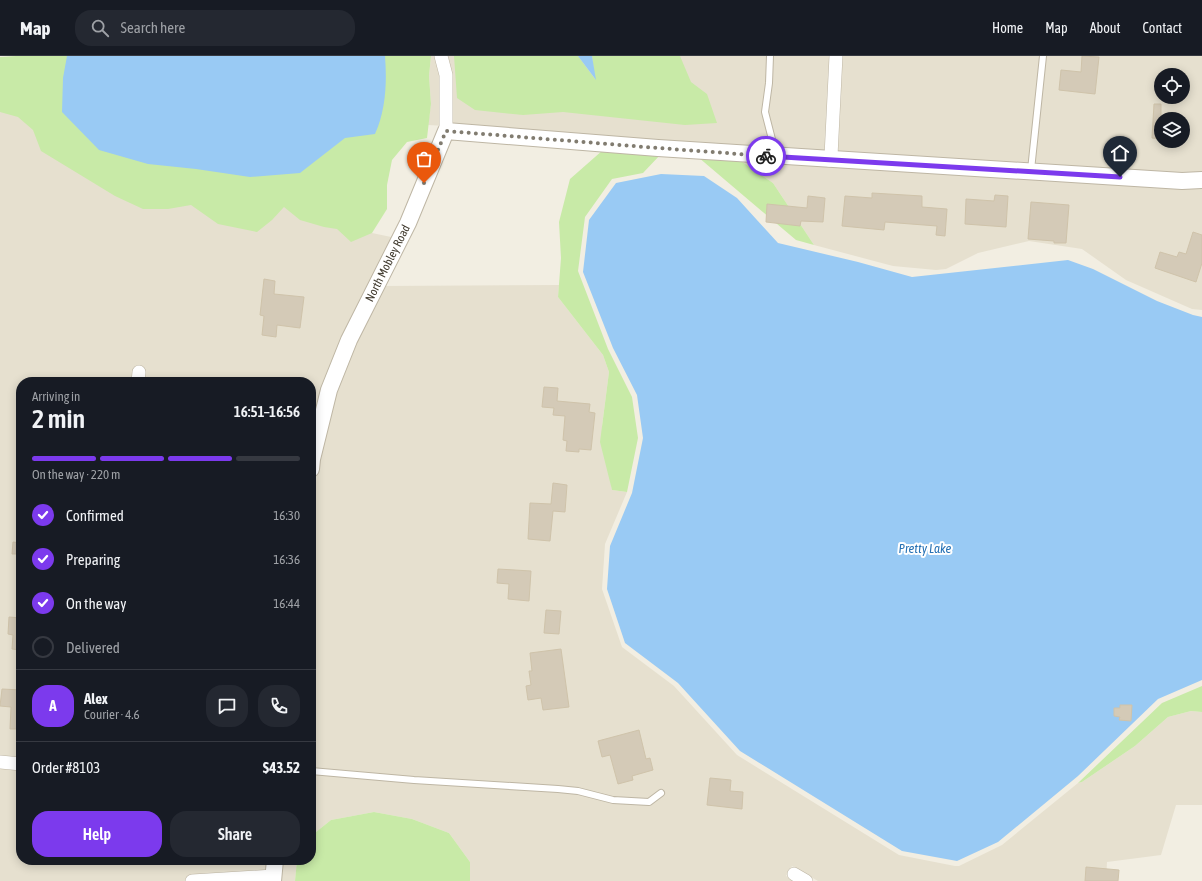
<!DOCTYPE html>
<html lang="en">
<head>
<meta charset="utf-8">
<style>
	body { margin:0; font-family:"Asap Condensed",sans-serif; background:#242831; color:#f1f3f6; height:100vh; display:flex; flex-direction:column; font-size:15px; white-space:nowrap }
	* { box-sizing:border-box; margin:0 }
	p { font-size:13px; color:#9ea1a6 }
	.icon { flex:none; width:22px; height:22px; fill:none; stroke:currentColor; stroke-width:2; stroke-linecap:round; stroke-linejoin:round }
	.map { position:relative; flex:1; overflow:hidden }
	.details { position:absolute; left:16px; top:321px; width:300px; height:488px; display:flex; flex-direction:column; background:#171b24; border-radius:16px; box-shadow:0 2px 10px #0003 }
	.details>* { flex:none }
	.buttons { position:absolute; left:1154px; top:12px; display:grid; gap:8px }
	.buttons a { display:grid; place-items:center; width:36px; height:36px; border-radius:50%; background:#171b24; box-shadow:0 2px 10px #0003; font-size:20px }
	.pin { position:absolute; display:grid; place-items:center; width:34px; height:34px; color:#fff; margin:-41px -17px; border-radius:50% 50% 50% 0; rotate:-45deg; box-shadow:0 0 4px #0007 }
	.pin .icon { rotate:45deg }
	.courier { position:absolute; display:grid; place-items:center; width:40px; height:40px; margin:-20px; border:3px solid #7c3aed; border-radius:50%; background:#fff; color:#222; box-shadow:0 1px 5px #0007 }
	.summary em { font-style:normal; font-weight:600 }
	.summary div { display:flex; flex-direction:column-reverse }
	.summary { display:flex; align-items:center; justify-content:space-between; height:68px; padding:0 16px }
	h1 { font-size:26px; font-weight:600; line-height:30px }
	.bar { display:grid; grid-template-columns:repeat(4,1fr); gap:6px 4px; align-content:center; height:48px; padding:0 16px }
	.bar i { height:5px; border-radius:3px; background:#363941 }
	.bar .current { background:#7c3aed }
	.bar p { grid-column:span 4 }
	.line { display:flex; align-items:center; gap:10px; padding:0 16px; border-top:1px solid #363941 }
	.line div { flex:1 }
	.round { display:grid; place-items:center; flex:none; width:42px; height:42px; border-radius:16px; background:#242831 }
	ol { padding:0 16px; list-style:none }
	li { display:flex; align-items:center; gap:12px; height:44px }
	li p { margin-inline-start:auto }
	li .icon { padding:4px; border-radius:50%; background:#7c3aed; color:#fff; stroke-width:4 }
	li:last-child { color:#9ea1a6 }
	li i { width:22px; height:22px; border:2px solid #363941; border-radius:50% }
	.cta { display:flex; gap:8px; margin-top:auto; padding:8px 16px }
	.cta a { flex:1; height:46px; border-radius:16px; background:#7c3aed; color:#fff; font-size:16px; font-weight:600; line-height:46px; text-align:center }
	.cta a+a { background:#242831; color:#f1f3f6 }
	header { display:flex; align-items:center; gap:24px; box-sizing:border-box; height:56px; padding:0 20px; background:#171b24; border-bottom:1px solid #363941 }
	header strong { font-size:19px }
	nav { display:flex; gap:22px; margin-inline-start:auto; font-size:14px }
	.search { width:280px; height:36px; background:#242831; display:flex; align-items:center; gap:10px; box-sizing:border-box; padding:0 14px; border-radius:16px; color:#9ea1a6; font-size:15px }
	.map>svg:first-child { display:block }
</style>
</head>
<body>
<header>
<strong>Map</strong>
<div class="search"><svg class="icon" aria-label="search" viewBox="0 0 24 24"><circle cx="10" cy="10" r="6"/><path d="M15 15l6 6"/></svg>Search here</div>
<nav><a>Home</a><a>Map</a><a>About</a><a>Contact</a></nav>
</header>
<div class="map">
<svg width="1202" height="825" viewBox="0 0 1202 825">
	<rect width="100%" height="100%" fill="#f2eee2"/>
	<!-- residential -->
	<path fill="#e6e0cf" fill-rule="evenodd" d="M431 0H1202V122L722 89 553 76 428 69 431 48 429 20ZM1161 19H1183V41H1161ZM1161 63H1183V85H1161Z
		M0 52 331 139 372 177 396 182 311 389V326H21V804H274L273 825H0Z
		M738 103 1202 130V254L1192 253 1126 224 1082 193 1029 185 978 197 946 213 936 214 893 210 814 189 773 127Z
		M559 229 558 241 603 299 609 316 602 370 612 434 627 436 605 488 602 533 622 591 674 630 737 699 899 799 955 810H959L1002 789 1078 727 1082 726 1135 690 1168 661 1191 655 1202 656V749H1176L1161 799 1107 806 1106 825H818L792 810 786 820 795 825H470V806L449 777 412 763 374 756 331 764 311 780V483L318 404 335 336 355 287 383 230Z
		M281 804H297L295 825H280Z"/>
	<!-- green -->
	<path fill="#c8eaa7" d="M16 0H431L429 20 431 48 427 82 407 86 392 104 387 129V153L372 177 351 186 337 173 324 171 300 164 284 151 272 164 257 176 218 168 191 149 168 153H143L115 140 41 95 33 74 18 61 0 56V1Z
		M454 0H578L595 23 592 0H680L691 26 707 38 717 67 685 69 563 56 523 59 475 54 457 42Z
		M603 94 661 98 643 117 612 123 585 161 578 215 608 293 632 341 638 382 627 436 612 434 600 386 609 316 603 299 558 241 561 202 559 166 570 123Z
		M698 101 738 103 773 127 814 189 796 184Z
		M1202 630V656L1191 655 1168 661 1135 690 1082 726 1078 727 1162 647Z
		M374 756 412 763 449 777 470 806V825H295L297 804H311V780L331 764Z"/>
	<!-- water -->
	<path fill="#99caf4" d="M67 0H385C387 26 386 54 375 78L345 82 300 117 250 121 196 113 148 108 99 94 62 56 63 22Z
		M578 0H592L596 24Z
		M661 118 704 120 737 142 778 187 858 206 912 221 1068 204 1093 213 1157 245 1193 259 1202 261V624L1158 643 1078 720 998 786 957 805 902 795 740 695 678 627 625 587 607 533 610 490 632 437 643 382 637 339 613 292 583 216 589 164 616 127Z"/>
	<!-- building -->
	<path fill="#d4cab7" stroke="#cfc3aa" d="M1082 0 1099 1 1095 38 1059 34 1061 14 1081 16Z
		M1154 48H1161V83L1152 82Z
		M872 137 922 140V151L947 153 945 180 936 179 937 170 885 166 884 174 842 170 845 140 872 142Z
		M995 139 1008 140 1006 171 965 168 966 143 994 145Z
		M808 140 825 142 823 166 801 165 800 170 766 166 767 148 807 152Z
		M1031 146 1069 149 1066 187H1054V185L1028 183Z
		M1193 176 1202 179V207L1196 226 1155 212 1160 196 1177 201 1179 196 1186 198Z
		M264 223 275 225 274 238 304 241 300 272 277 269 276 281 262 279 264 260 260 259Z
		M544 331 558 332 557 345 590 348 589 356 595 357 591 394 579 393V396L566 395 567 385 563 384 565 360 553 359 554 352 542 351Z
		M553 427 567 429 565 456 553 455 550 485 528 483 530 447 551 448Z
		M13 486 21 487V498H12Z
		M498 513 531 515 529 545 508 543 509 528 497 527Z
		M546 554 561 555 559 578 544 577Z
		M9 561 21 562V594L12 593 13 579 8 578Z
		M561 593 569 651 543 654 541 642 528 644 526 630 531 629 529 615H532L530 597Z
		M2 633 21 634V673H10L11 651 0 650Z
		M1120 649H1132L1131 665 1119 664 1120 661 1114 660V652H1120Z
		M639 674 646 703 650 702 653 714 632 720 633 724 618 728 610 699 602 701 598 685Z
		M710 722 731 724 730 735 743 736 742 753 707 749Z
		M1086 811 1119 814 1118 825H1085Z"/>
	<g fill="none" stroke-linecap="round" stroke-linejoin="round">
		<defs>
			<path id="service" d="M770 0 769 27 765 56 776 99
				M1031 114 1043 0
				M311 715 414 724 558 733 578 735 613 744 649 746 661 737"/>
			<path id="minor" d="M441 0 446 19V75
				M829 104 831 100 836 0
				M138 326 139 316
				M0 706 21 708
				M794 818 806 825
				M192 825 273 820"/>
			<g id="tertiary">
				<path id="s1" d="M311 413 312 403 329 334 349 284 408 167 446 75 658 92 1182 125 1202 124"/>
				<path d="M273 825 275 804"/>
			</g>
		</defs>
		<!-- service casing -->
		<use href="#service" stroke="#beb6a4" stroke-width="8"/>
		<!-- minor casing -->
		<use href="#minor" stroke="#beb6a4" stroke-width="14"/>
		<!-- tertiary casing -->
		<use href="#tertiary" stroke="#beb6a4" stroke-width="18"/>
		<!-- service -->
		<use href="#service" stroke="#fff" stroke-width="6"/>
		<!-- minor -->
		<use href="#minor" stroke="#fff" stroke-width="13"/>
		<!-- tertiary -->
		<use href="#tertiary" stroke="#fff" stroke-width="16"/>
	</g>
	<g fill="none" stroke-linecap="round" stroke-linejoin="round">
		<!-- done -->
		<path stroke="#817c70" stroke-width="4" stroke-dasharray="0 7.2" d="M424 127 446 75 658 92 766 100"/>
		<!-- route -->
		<path stroke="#7c3aed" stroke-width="5" d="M766 100 1120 121"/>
	</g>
	<g text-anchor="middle" stroke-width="4" stroke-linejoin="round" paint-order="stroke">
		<!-- street labels -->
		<g font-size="12" fill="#443e32" stroke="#fff">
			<text dy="4" stroke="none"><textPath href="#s1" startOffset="221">North Mobley Road</textPath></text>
		</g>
		<!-- water labels -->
		<g font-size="13" font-style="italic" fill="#2671b4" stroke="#fff">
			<text x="925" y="497">Pretty Lake</text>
		</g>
	</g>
</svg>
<div class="buttons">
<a><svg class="icon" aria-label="locate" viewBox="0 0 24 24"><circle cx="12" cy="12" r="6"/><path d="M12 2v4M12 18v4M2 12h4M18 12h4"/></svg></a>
<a><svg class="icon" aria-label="layers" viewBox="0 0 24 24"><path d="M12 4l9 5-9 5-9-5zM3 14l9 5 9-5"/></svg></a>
</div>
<div class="pin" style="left:424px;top:127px;background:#ea580c"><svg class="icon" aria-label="bag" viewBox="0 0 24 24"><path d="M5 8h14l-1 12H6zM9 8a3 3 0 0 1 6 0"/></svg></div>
<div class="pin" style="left:1120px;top:121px;background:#1f2937"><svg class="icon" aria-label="home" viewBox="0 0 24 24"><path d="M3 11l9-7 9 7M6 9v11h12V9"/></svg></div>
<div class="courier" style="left:766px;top:100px"><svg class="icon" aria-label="bike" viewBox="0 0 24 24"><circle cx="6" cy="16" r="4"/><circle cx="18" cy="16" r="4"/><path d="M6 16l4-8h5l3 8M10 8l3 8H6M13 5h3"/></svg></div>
<section class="details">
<div class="summary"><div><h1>2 min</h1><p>Arriving in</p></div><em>16:51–16:56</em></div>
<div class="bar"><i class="current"></i><i class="current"></i><i class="current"></i><i></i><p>On the way · 220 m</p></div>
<ol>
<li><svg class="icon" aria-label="check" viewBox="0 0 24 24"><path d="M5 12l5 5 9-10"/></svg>Confirmed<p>16:30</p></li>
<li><svg class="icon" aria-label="check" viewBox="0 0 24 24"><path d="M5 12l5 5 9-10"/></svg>Preparing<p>16:36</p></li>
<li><svg class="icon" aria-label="check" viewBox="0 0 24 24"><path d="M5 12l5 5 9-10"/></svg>On the way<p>16:44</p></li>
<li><i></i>Delivered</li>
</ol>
<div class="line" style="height:72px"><b class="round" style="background:#7c3aed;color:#fff">A</b><div><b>Alex</b><p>Courier · 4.6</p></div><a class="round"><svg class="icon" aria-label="chat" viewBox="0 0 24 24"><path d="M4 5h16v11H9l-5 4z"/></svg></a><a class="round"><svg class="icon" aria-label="phone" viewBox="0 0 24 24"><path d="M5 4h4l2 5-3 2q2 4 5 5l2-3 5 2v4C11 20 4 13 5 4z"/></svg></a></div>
<div class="line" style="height:52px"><div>Order #8103</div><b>$43.52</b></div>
<div class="cta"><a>Help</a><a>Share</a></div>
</section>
</div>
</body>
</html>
